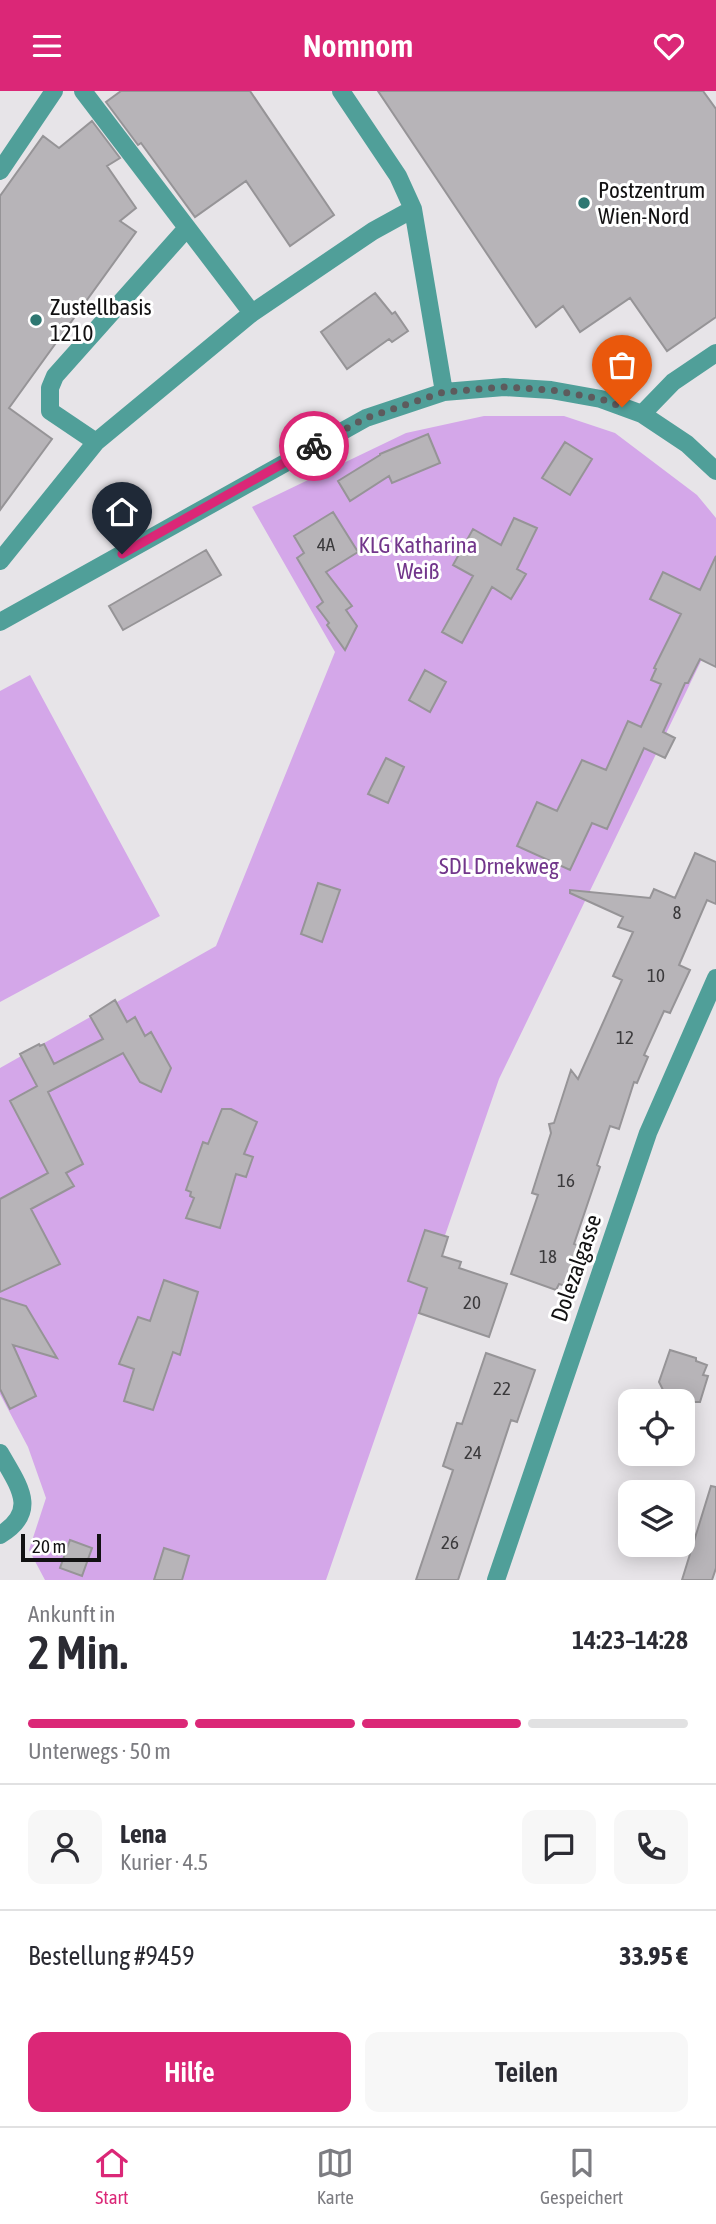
<!DOCTYPE html>
<html lang="de">
<head>
<meta charset="utf-8">
<style>
	body { margin:0; font-family:"Asap Condensed",sans-serif; background:#f7f7f7; color:#2b2b33; height:100vh; display:flex; flex-direction:column; font-size:26px; white-space:nowrap }
	* { box-sizing:border-box; margin:0 }
	p { font-size:23px; color:#7c7c81 }
	.icon { flex:none; width:38px; height:38px; fill:none; stroke:currentColor; stroke-width:2; stroke-linecap:round; stroke-linejoin:round }
	.map { position:relative; height:1489px; overflow:hidden }
	.drawer { display:flex; flex-direction:column; background:#fff; flex:1 }
	.drawer>* { flex:none }
	.tools { position:absolute; left:618px; top:1298px; display:grid; gap:14px }
	.tools a { display:grid; place-items:center; width:77px; height:77px; border-radius:14px; background:#fff; box-shadow:0 4px 18px #0003; font-size:35px }
	.scale { position:absolute; left:21px; bottom:18px; width:80px; box-sizing:border-box; padding-left:7px; border:4px solid #121112; border-top:0; font-size:19px; line-height:24px; white-space:nowrap; color:#121112; -webkit-text-stroke:5px #fff; paint-order:stroke }
	.pin { position:absolute; display:grid; place-items:center; width:60px; height:60px; color:#fff; margin:-72px -30px; border-radius:50% 50% 50% 0; rotate:-45deg; box-shadow:0 0 7px #0007 }
	.pin .icon { rotate:45deg }
	.courier { position:absolute; display:grid; place-items:center; width:70px; height:70px; margin:-35px; border:5px solid #db2777; border-radius:50%; background:#fff; color:#222; box-shadow:0 2px 9px #0007 }
	.overview em { font-style:normal; font-weight:600 }
	.overview div { display:flex; flex-direction:column-reverse }
	.overview { display:flex; align-items:center; justify-content:space-between; height:119px; padding:0 28px }
	h1 { font-size:46px; font-weight:600; line-height:52px }
	.bar { display:grid; grid-template-columns:repeat(4,1fr); gap:10px 7px; align-content:center; height:84px; padding:0 28px }
	.bar i { height:9px; border-radius:5px; background:#e1e1e2 }
	.bar .on { background:#db2777 }
	.bar p { grid-column:span 4 }
	.line { display:flex; align-items:center; gap:18px; padding:0 28px; border-top:2px solid #e1e1e2 }
	.line div { flex:1 }
	.round { display:grid; place-items:center; flex:none; width:74px; height:74px; border-radius:14px; background:#f7f7f7 }
	.button { display:flex; gap:14px; margin-top:auto; padding:14px 28px }
	.button a { flex:1; height:80px; border-radius:14px; background:#db2777; color:#fff; font-size:28px; font-weight:600; line-height:80px; text-align:center }
	.button a+a { background:#f7f7f7; color:#2b2b33 }
	header { display:flex; justify-content:space-between; align-items:center; height:91px; padding:0 28px; background:#db2777; color:#fff; font-size:32px; font-weight:600 }
	.menu { display:flex; justify-content:space-around; align-items:center; height:98px; border-top:2px solid #e1e1e2; background:#fff; font-size:19px; color:#7c7c81 }
	.menu a { display:grid; justify-items:center; gap:4px }
	.menu .on { color:#db2777 }
	.map>svg:first-child { display:block }
</style>
</head>
<body>
<header><svg class="icon" aria-label="menu" viewBox="0 0 24 24"><path d="M4 6h16M4 12h16M4 18h16"/></svg>Nomnom<svg class="icon" aria-label="heart" viewBox="0 0 24 24"><path d="M12 20l-8-8c-3-5 5-10 8-4 3-6 11-1 8 4z"/></svg></header>
<div class="map">
<svg width="716" height="1489" viewBox="0 0 716 1489">
	<rect width="100%" height="100%" fill="#e7e4e8"/>
	<!-- green -->
	<path fill="#d4a7e9" d="M484 325H564L615 342 697 404 716 427V539L499 988 326 1489H45L29 1459 46 1407 28 1356 0 1303V977L216 855 335 561 252 416 406 342Z
		M30 584 160 825 0 911V600Z"/>
	<!-- building -->
	<path fill="#b7b4b8" stroke="#969497" stroke-width="2" d="M121 0H250L334 124 290 155 246 90 195 126 141 52 138 54 106 11Z
		M378 0H703L716 18V226L667 260 630 207 580 241 563 215 536 236Z
		M92 30 120 67 107 75 136 117 120 130 136 141 9 317 52 348 0 419V105L43 45 59 57Z
		M375 202 392 223 395 221 408 240 392 251 389 248 347 278 321 241Z
		M428 343 440 372 392 392 389 385 350 410 338 390 380 364V363Z
		M565 351 592 368 570 404 542 387Z
		M333 421 358 461 326 481 352 515 346 519 357 535 345 559 327 534 329 532 317 516 323 511 297 467 304 462 294 445Z
		M514 427 537 437 517 478 526 483 511 508 492 496 462 552 442 541 473 485 453 474 473 438 501 454Z
		M206 459 221 484 123 539 109 515Z
		M716 465V576L700 568 688 592H685L663 641 675 647 665 667 644 657 607 738 592 732 570 779 517 755 537 711 557 720 582 669 606 679 628 630 641 636 661 593 651 589 656 578 654 577 681 523 650 508 663 481 700 499Z
		M425 579 446 591 430 621 409 609Z
		M386 667 404 676 388 712 368 703Z
		M695 762 716 771V813L707 809 679 874 690 879 670 922 664 920 644 964 648 966 637 992 634 991 619 1038 610 1035 597 1074 600 1076 574 1153 582 1156 569 1196 559 1193 556 1199 511 1183 538 1104 532 1102 551 1042 549 1033 554 1032 571 979 578 988 622 889 613 885 633 841 618 836 623 826 570 802V799L650 807 654 798 675 807Z
		M318 792 340 799 322 851 301 843Z
		M115 909 127 931 135 926 145 945 151 941 171 977 161 1001 140 991 123 962 48 1001 83 1073 66 1082 74 1095 31 1118 60 1173 0 1201V1108L48 1082 10 1010 37 995 20 963 39 953 40 955 44 953 54 973 103 948 90 925Z
		M222 1018H231L257 1031 244 1063 253 1066 246 1086 236 1083 220 1137 186 1127 194 1107 190 1105 191 1101 186 1099 203 1051 208 1053Z
		M425 1139 448 1146 442 1165 461 1171 459 1177 507 1193 489 1246 419 1222 427 1197 408 1190Z
		M164 1189 198 1201 180 1264 173 1261 153 1319 124 1310 134 1278 119 1273 138 1226 150 1230Z
		M0 1207 26 1215 57 1267 13 1254 36 1305 10 1318 0 1298Z
		M670 1259 696 1267V1270L707 1274 703 1284 708 1285 700 1311H669L659 1291Z
		M486 1262 535 1279 517 1331 511 1329 458 1489H416L453 1379 443 1375 457 1332 462 1333Z
		M711 1395 716 1396V1477L712 1489H682Z
		M70 1449 92 1457 82 1485 60 1477Z
		M164 1457 189 1465 182 1489H154Z"/>
	<g fill="none" stroke-linecap="round" stroke-linejoin="round">
		<!-- minor -->
		<path stroke="#509f99" stroke-width="18" d="M83 0 252 222 373 140 413 118
			M341 0 398 85 413 118 444 301
			M0 80 54 0
			M642 323 673 291 716 262
			M96 351 50 320V297L55 285 187 137
			M0 470 96 351 252 222
			M0 531 366 327 444 301 504 296 551 299 601 308 642 323 687 353 716 380
			M0 1362C18 1394 40 1420 0 1444
			M496 1489 648 1042 716 887"/>
	</g>
	<g fill="none" stroke-linecap="round" stroke-linejoin="round">
		<!-- done -->
		<path stroke="#5d5b5d" stroke-width="7" stroke-dasharray="0 12.6" d="M314 355 366 327 444 301 504 296 551 299 601 308 622 316"/>
		<!-- route -->
		<path stroke="#db2777" stroke-width="9" d="M122 463 314 355"/>
	</g>
	<!-- markers -->
	<g fill="#2e7772" stroke="#fff" stroke-width="2.5">
		<circle cx="584" cy="112" r="7"/>
		<circle cx="36" cy="229" r="7"/>
	</g>
	<g text-anchor="middle" stroke-width="6" stroke-linejoin="round" paint-order="stroke">
		<!-- number labels -->
		<g font-size="19" fill="#3b3a3c">
			<text x="326" y="460">4A</text>
			<text x="677" y="828">8</text>
			<text x="656" y="891">10</text>
			<text x="625" y="953">12</text>
			<text x="566" y="1096">16</text>
			<text x="548" y="1172">18</text>
			<text x="472" y="1218">20</text>
			<text x="502" y="1304">22</text>
			<text x="473" y="1368">24</text>
			<text x="450" y="1458">26</text>
		</g>
		<!-- poi labels -->
		<g font-size="23" fill="#121112" stroke="#fff" text-anchor="start">
			<text x="598" y="107">Postzentrum<tspan x="598" dy="26">Wien-Nord</tspan></text>
			<text x="50" y="224">Zustellbasis<tspan x="50" dy="26">1210</tspan></text>
		</g>
		<!-- park labels -->
		<g font-size="23" fill="#72368b" stroke="#fff">
			<text x="418" y="462">KLG Katharina<tspan x="418" dy="26">Weiß</tspan></text>
			<text x="499" y="783">SDL Drnekweg</text>
		</g>
		<!-- street labels -->
		<g font-size="23" fill="#121112" stroke="#fff">
			<text transform="translate(576 1177) rotate(-71)" y="8">Dolezalgasse</text>
		</g>
	</g>
</svg>
<div class="tools">
<a><svg class="icon" aria-label="locate" viewBox="0 0 24 24"><circle cx="12" cy="12" r="6"/><path d="M12 2v4M12 18v4M2 12h4M18 12h4"/></svg></a>
<a><svg class="icon" aria-label="layers" viewBox="0 0 24 24"><path d="M12 4l9 5-9 5-9-5zM3 14l9 5 9-5"/></svg></a>
</div>
<div class="scale">20 m</div>
<div class="pin" style="left:622px;top:316px;background:#ea580c"><svg class="icon" aria-label="bag" viewBox="0 0 24 24"><path d="M5 8h14l-1 12H6zM9 8a3 3 0 0 1 6 0"/></svg></div>
<div class="pin" style="left:122px;top:463px;background:#1f2937"><svg class="icon" aria-label="home" viewBox="0 0 24 24"><path d="M3 11l9-7 9 7M6 9v11h12V9"/></svg></div>
<div class="courier" style="left:314px;top:355px"><svg class="icon" aria-label="bike" viewBox="0 0 24 24"><circle cx="6" cy="16" r="4"/><circle cx="18" cy="16" r="4"/><path d="M6 16l4-8h5l3 8M10 8l3 8H6M13 5h3"/></svg></div>
</div>
<section class="drawer">
<div class="overview"><div><h1>2 Min.</h1><p>Ankunft in</p></div><em>14:23–14:28</em></div>
<div class="bar"><i class="on"></i><i class="on"></i><i class="on"></i><i></i><p>Unterwegs · 50 m</p></div>
<div class="line" style="height:126px"><a class="round"><svg class="icon" aria-label="person" viewBox="0 0 24 24"><circle cx="12" cy="8" r="4"/><path d="M4 21q1-7 8-7t8 7"/></svg></a><div><b>Lena</b><p>Kurier · 4.5</p></div><a class="round"><svg class="icon" aria-label="chat" viewBox="0 0 24 24"><path d="M4 5h16v11H9l-5 4z"/></svg></a><a class="round"><svg class="icon" aria-label="phone" viewBox="0 0 24 24"><path d="M5 4h4l2 5-3 2q2 4 5 5l2-3 5 2v4C11 20 4 13 5 4z"/></svg></a></div>
<div class="line" style="height:91px"><div>Bestellung #9459</div><b>33.95 €</b></div>
<div class="button"><a>Hilfe</a><a>Teilen</a></div>
</section>
<nav class="menu">
<a class="on"><svg class="icon" aria-label="home" viewBox="0 0 24 24"><path d="M3 11l9-7 9 7M6 9v11h12V9"/></svg>Start</a>
<a><svg class="icon" aria-label="map" viewBox="0 0 24 24"><path d="M3 6l6-2 6 2 6-2v14l-6 2-6-2-6 2zM9 4v14M15 6v14"/></svg>Karte</a>
<a><svg class="icon" aria-label="saved" viewBox="0 0 24 24"><path d="M7 4h10v16l-5-4-5 4z"/></svg>Gespeichert</a>
</nav>
</body>
</html>
